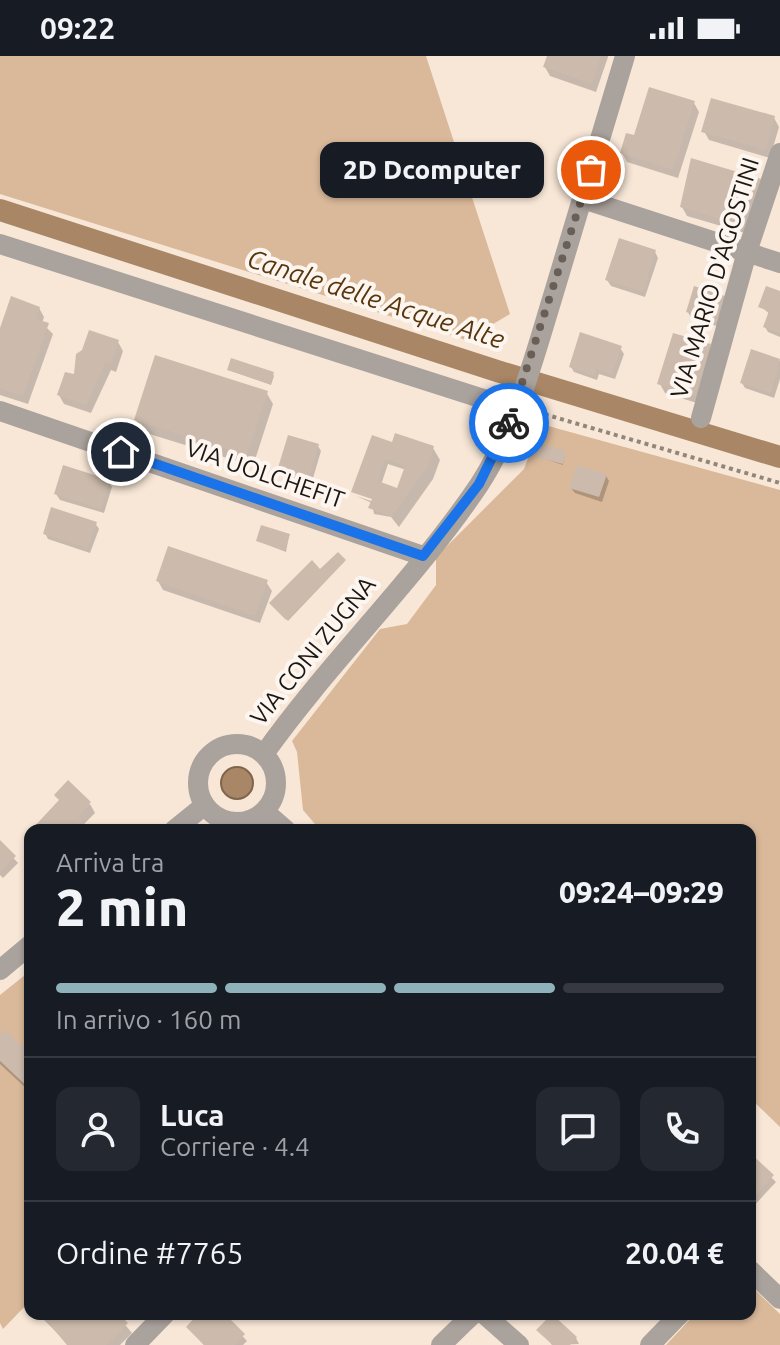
<!DOCTYPE html>
<html lang="it">
<head>
<meta charset="utf-8">
<style>
	body { margin:0; font-family:Ubuntu,sans-serif; background:#242831; color:#f1f3f6; height:100vh; display:flex; flex-direction:column; font-size:30px; white-space:nowrap }
	* { box-sizing:border-box; margin:0 }
	p { font-size:26px; color:#9ea1a6 }
	.icon { flex:none; width:44px; height:44px; fill:none; stroke:currentColor; stroke-width:2; stroke-linecap:round; stroke-linejoin:round }
	.map { position:relative; flex:1; overflow:hidden }
	.drawer { position:absolute; left:24px; top:768px; width:732px; height:496px; display:flex; flex-direction:column; background:#171b24; border-radius:16px; box-shadow:0 2px 6px #0004 }
	.drawer>* { flex:none }
	.pin { position:absolute; display:grid; place-items:center; width:68px; height:68px; color:#fff; margin:-34px; border:4px solid #fff; border-radius:50%; box-shadow:0 2px 8px #0007 }
	.courier { position:absolute; display:grid; place-items:center; width:80px; height:80px; margin:-40px; border:6px solid #1a73e8; border-radius:50%; background:#fff; color:#222; box-shadow:0 2px 10px #0007 }
	.bubble { position:absolute; height:56px; border-radius:16px; background:#171b24; box-shadow:0 2px 6px #0004; font-size:26px; font-weight:800; line-height:56px; text-align:center }
	.summary em { font-style:normal; font-weight:800 }
	.summary div { display:flex; flex-direction:column-reverse }
	.summary { display:flex; align-items:center; justify-content:space-between; height:136px; padding:0 32px }
	h1 { font-size:52px; font-weight:800; line-height:60px }
	.bar { display:grid; grid-template-columns:repeat(4,1fr); gap:12px 8px; align-content:center; height:96px; padding:0 32px }
	.bar i { height:10px; border-radius:6px; background:#363941 }
	.bar .on { background:#8fb1b9 }
	.bar p { grid-column:span 4 }
	.line { display:flex; align-items:center; gap:20px; padding:0 32px; border-top:2px solid #363941 }
	.line div { flex:1 }
	.round { display:grid; place-items:center; flex:none; width:84px; height:84px; border-radius:16px; background:#242831 }
	.status { display:flex; justify-content:space-between; align-items:center; height:56px; padding:0 40px; background:#171b24; direction:ltr }
	.status svg { height:22px; fill:currentColor }
	.map>svg:first-child { display:block }
</style>
</head>
<body>
<div class="status"><b>09:22</b><svg viewBox="0 0 49 12"><path d="M0 12V9h3v3zM5 12V6h3v6zM10 12V3h3v9zM15 12V0h3v12zM26 1h20v11H26zM47 4h2v5h-2z"/></svg></div>
<div class="map">
<svg width="780" height="1289" viewBox="0 0 780 1289">
	<rect width="100%" height="100%" fill="#f8e7d7"/>
	<!-- green -->
	<path fill="#dab99a" d="M0 0H426L510 258 466 284 0 138Z
		M541 368 780 434V1071L750 1042V774H320L303 754 297 696 292 685 380 573 407 568 436 529V501L524 413Z
		M30 915V1245L3 1273 0 1267V939Z
		M750 1229 780 1258V1289H666L695 1258H750Z"/>
	<!-- water -->
	<path fill="#a98766" stroke="#7f654c" stroke-width="2" d="M221 727a16 16 0 1 1 32 0a16 16 0 1 1-32 0Z"/>
	<!-- shadow -->
	<path fill="#0003" fill-rule="evenodd" d="M549 0H608V1L596 36 550 20 545 11Z
		M694 47 699 56 678 122 627 106 622 97Z
		M774 62 779 71 770 102 709 84 704 75Z
		M765 134 745 177 687 160 682 151Z
		M655 196 658 202 645 241 611 230 607 224Z
		M780 237V281L768 276 765 271 770 258 761 251Z
		M724 241 720 271 691 262 688 256Z
		M39 252 44 261 42 267 53 278 28 348 0 339V278Z
		M118 286 123 295 116 316 111 314 91 357 64 348 59 339 75 320Z
		M710 290 715 299 700 348 665 337 660 328Z
		M620 292 624 298 615 323 599 318 597 324 574 316 571 311Z
		M752 296 780 305V323L774 342 745 332 742 327Z
		M229 314 273 318 274 320 271 329Z
		M266 336 273 348 253 410 143 376 136 364Z
		M393 388 433 392 440 404 433 423 399 471 391 461 374 458 372 447 356 440 380 448 382 444 353 436ZM388 408 406 414 398 437 381 429Z
		M318 390 321 395 311 429 282 421 279 415Z
		M565 397 563 409 539 401Z
		M606 420 609 425 602 446 575 437 571 432Z
		M109 426 112 431 104 457 60 444 56 438Z
		M95 467 99 473 90 497 48 483 45 477Z
		M289 480 286 496 258 485Z
		M345 505 288 565 273 549 320 516Z
		M158 525 266 526 272 535 260 567 163 534Z
		M90 748 95 757 83 769 87 774H33Z
		M0 787 18 807 3 822 0 819Z
		M0 982 30 1001V1036L0 1008Z
		M750 1100 776 1126 750 1154Z
		M52 1258H116L132 1277 120 1289H67L46 1264Z
		M201 1258H222L247 1285 243 1289H204L188 1271Z
		M539 1274 576 1282 579 1288 552 1289Z"/>
	<g fill="none" stroke-linecap="round" stroke-linejoin="round">
		<!-- canal -->
		<path stroke="#a98766" stroke-width="22" d="M0 154 497 315 780 401"/>
	</g>
	<!-- building -->
	<path fill="#ccbbac" fill-rule="evenodd" d="M547 0H601L592 28 543 11Z
		M649 31 695 45 673 114 620 97 626 77 634 79Z
		M711 42 775 60 766 94 701 76Z
		M691 102 761 123 754 145 749 143 740 169 680 151Z
		M619 182 656 194 643 236 605 224Z
		M694 230 725 240 717 266 686 256Z
		M766 230 780 235V277L763 271 769 255 758 251Z
		M11 240 40 251 36 263 49 267 23 340 0 332V272Z
		M89 274 119 284 111 308 106 306 86 349 57 339 65 316 74 318 76 298 82 294Z
		M580 276 622 290 612 319 596 313 594 320 569 311Z
		M673 277 711 288 695 340 657 328Z
		M751 293 780 303 771 337 740 327Z
		M155 299 268 335 247 399 134 364Z
		M231 302 274 316 270 328 227 314Z
		M395 377 434 390 427 411 392 460 368 452 372 443 351 436 372 379 392 386ZM385 403 405 410 397 432 378 425Z
		M288 379 319 388 308 425 277 415Z
		M540 388 566 395 563 408 536 401Z
		M63 409 110 424 101 453 54 438Z
		M577 409 607 418 599 441 569 432Z
		M51 451 97 466 88 492 43 478Z
		M261 469 290 478 285 495 256 485Z
		M168 490 268 524 255 560 156 525Z
		M338 496 346 504 286 564 269 547 312 504 320 513Z
		M68 724 91 746 78 761 86 769 82 774H31L59 744 54 739Z
		M0 784 16 800 0 817Z
		M5 974 30 998V1033L0 1005V979Z
		M750 1097 774 1119 750 1145Z
		M50 1258H119L128 1267 106 1289H69L44 1264Z
		M198 1258H225L245 1278 235 1289H204L186 1271Z
		M552 1258 577 1281 570 1289H553L536 1274Z"/>
	<g fill="none" stroke-linecap="round" stroke-linejoin="round">
		<!-- path -->
		<path stroke="#92867b" stroke-width="4" stroke-dasharray="4 4" stroke-linecap="butt" d="M537 356 780 427"/>
		<!-- minor -->
		<path stroke="#aaa29c" stroke-width="20" d="M583 143 780 207
			M0 188 515 353
			M0 355 423 500
			M701 362 747 196 780 97
			M198 727a39 39 0 1 1 78 0a39 39 0 1 1-78 0Z
			M264 698C330 605 415 524 479 429 515 374 533 305 552 243 577 162 601 81 625 0
			M264 755 286 774
			M174 774 205 749
			M0 914 30 889
			M750 1214 780 1243
			M484 1258 519 1289
			M135 1289 165 1258
			M441 1289 473 1258
			M650 1289 680 1258"/>
	</g>
	<g fill="none" stroke-linecap="round" stroke-linejoin="round">
		<!-- done -->
		<path stroke="#695f56" stroke-width="8" stroke-dasharray="0 14.4" d="M509 367 591 114"/>
		<!-- route -->
		<path stroke="#1a73e8" stroke-width="10" d="M121 396 423 500 479 428 509 367"/>
	</g>
	<g text-anchor="middle" stroke-width="8" stroke-linejoin="round" paint-order="stroke">
		<!-- street labels -->
		<g font-size="24" fill="#1c1611" stroke="#fdf6f0">
			<text transform="translate(715 222) rotate(-73)" y="8">VIA MARIO D'AGOSTINI</text>
			<text transform="translate(265 418) rotate(19)" y="8">VIA UOLCHEFIT</text>
			<text transform="translate(313 595) rotate(-51)" y="8">VIA CONI ZUGNA</text>
		</g>
		<!-- water labels -->
		<g font-size="26" font-style="italic" fill="#59360c" stroke="#fdf6f0">
			<text transform="translate(376 243) rotate(18)" y="9">Canale delle Acque Alte</text>
		</g>
	</g>
</svg>
<div class="pin" style="left:591px;top:114px;background:#ea580c"><svg class="icon" aria-label="bag" viewBox="0 0 24 24"><path d="M5 8h14l-1 12H6zM9 8a3 3 0 0 1 6 0"/></svg></div>
<div class="pin" style="left:121px;top:396px;background:#1f2937"><svg class="icon" aria-label="home" viewBox="0 0 24 24"><path d="M3 11l9-7 9 7M6 9v11h12V9"/></svg></div>
<div class="courier" style="left:509px;top:367px"><svg class="icon" aria-label="bike" viewBox="0 0 24 24"><circle cx="6" cy="16" r="4"/><circle cx="18" cy="16" r="4"/><path d="M6 16l4-8h5l3 8M10 8l3 8H6M13 5h3"/></svg></div>
<div class="bubble" style="left:320px;top:86px;width:224px">2D Dcomputer</div>
<section class="drawer">
<div class="summary"><div><h1>2 min</h1><p>Arriva tra</p></div><em>09:24–09:29</em></div>
<div class="bar"><i class="on"></i><i class="on"></i><i class="on"></i><i></i><p>In arrivo · 160 m</p></div>
<div class="line" style="height:144px"><a class="round"><svg class="icon" aria-label="person" viewBox="0 0 24 24"><circle cx="12" cy="8" r="4"/><path d="M4 21q1-7 8-7t8 7"/></svg></a><div><b>Luca</b><p>Corriere · 4.4</p></div><a class="round"><svg class="icon" aria-label="chat" viewBox="0 0 24 24"><path d="M4 5h16v11H9l-5 4z"/></svg></a><a class="round"><svg class="icon" aria-label="phone" viewBox="0 0 24 24"><path d="M5 4h4l2 5-3 2q2 4 5 5l2-3 5 2v4C11 20 4 13 5 4z"/></svg></a></div>
<div class="line" style="height:104px"><div>Ordine #7765</div><b>20.04 €</b></div>
</section>
</div>
</body>
</html>
